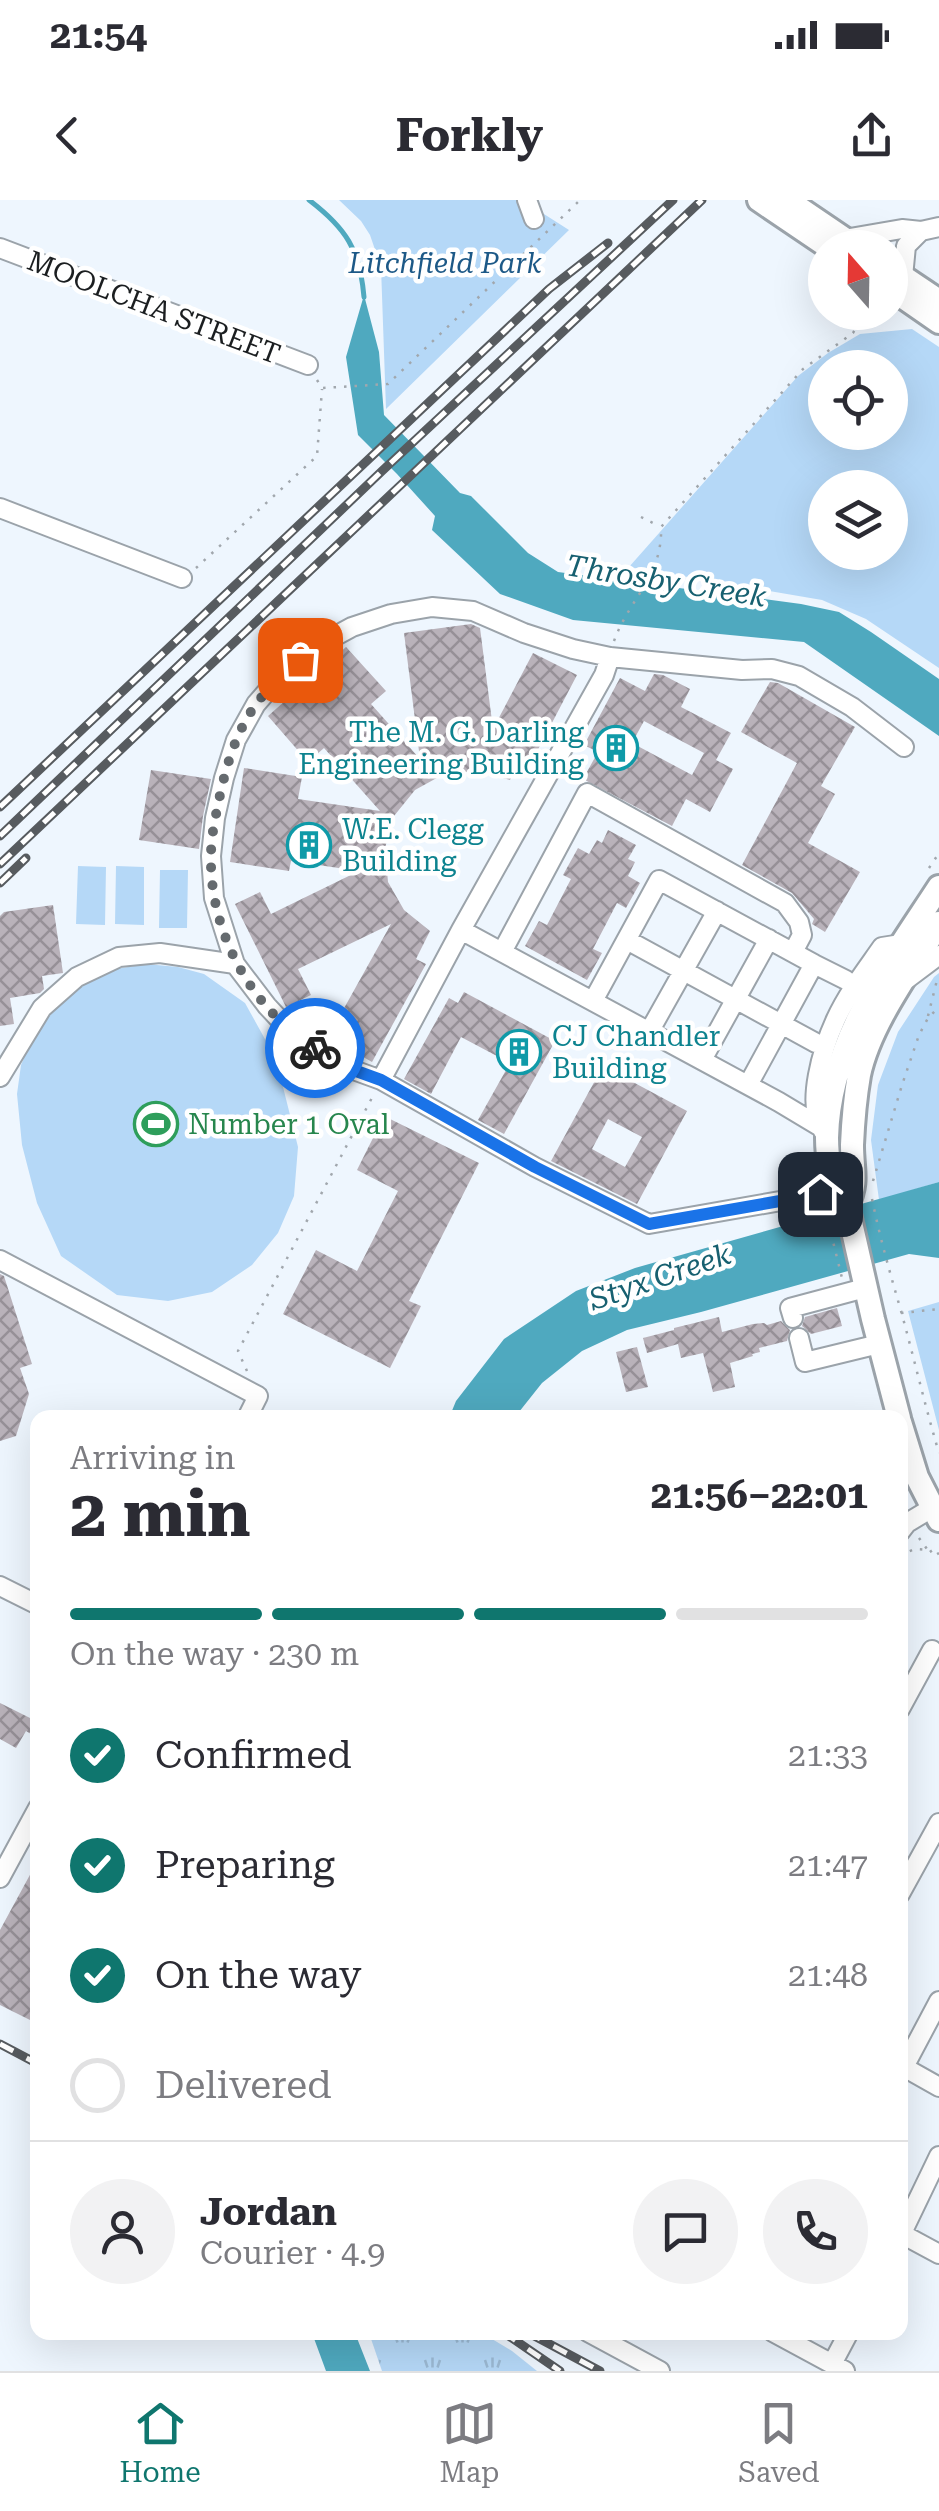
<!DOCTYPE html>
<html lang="en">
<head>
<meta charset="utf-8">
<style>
	body { margin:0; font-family:"Roboto Serif",serif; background:#f2f2f3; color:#2b2b33; height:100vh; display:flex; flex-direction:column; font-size:38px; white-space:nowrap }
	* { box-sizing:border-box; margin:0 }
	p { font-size:32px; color:#7c7c81 }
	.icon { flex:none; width:55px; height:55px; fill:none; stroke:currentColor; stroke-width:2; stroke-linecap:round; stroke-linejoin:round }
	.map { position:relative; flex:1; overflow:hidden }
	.side { position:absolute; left:30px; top:1210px; width:878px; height:930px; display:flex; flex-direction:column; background:#fff; border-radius:20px; box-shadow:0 10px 40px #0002 }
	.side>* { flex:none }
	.needle { width:65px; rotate:340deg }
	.buttons { position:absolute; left:808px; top:30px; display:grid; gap:20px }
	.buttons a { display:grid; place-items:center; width:100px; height:100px; border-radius:50%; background:#fff; box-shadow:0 10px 40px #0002; font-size:50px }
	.pin { position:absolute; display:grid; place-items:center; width:85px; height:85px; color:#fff; margin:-42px; border-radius:20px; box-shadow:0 5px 15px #0006 }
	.courier { position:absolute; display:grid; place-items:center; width:100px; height:100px; margin:-50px; border:8px solid #1a73e8; border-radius:50%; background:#fff; color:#222; box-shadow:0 2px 12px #0007 }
	.overview em { font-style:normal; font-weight:700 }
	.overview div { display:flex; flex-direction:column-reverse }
	.overview { display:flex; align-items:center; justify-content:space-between; height:170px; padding:0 40px }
	h1 { font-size:65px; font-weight:700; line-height:75px }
	.bar { display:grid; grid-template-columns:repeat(4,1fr); gap:15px 10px; align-content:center; height:120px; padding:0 40px }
	.bar i { height:12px; border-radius:8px; background:#e1e1e2 }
	.bar .on { background:#0f766e }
	.bar p { grid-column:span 4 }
	.line { display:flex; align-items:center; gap:25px; padding:0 40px; border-top:2px solid #e1e1e2 }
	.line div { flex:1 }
	.round { display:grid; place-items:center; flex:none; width:105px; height:105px; border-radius:52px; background:#f2f2f3 }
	ol { padding:0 40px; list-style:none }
	li { display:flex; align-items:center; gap:30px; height:110px }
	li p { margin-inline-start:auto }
	li .icon { padding:10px; border-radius:50%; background:#0f766e; color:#fff; stroke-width:4 }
	li:last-child { color:#7c7c81 }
	li i { width:55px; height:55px; border:5px solid #e1e1e2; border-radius:50% }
	.status { display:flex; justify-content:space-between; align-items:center; height:70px; padding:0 50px; background:#fff; direction:ltr }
	.status svg { height:28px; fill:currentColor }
	header { display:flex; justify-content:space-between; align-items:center; height:130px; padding:0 40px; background:#fff; font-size:45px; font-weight:700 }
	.menu { display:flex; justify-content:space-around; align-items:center; height:140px; border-top:2px solid #e1e1e2; background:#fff; font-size:28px; color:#7c7c81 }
	.menu a { display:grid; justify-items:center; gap:5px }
	.menu .on { color:#0f766e }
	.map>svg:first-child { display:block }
</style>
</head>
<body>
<div class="status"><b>21:54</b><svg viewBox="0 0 49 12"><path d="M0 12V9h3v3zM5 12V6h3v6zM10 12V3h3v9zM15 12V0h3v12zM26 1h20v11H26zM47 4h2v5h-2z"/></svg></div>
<header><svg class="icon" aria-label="back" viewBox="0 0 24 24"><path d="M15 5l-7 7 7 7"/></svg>Forkly<svg class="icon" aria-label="share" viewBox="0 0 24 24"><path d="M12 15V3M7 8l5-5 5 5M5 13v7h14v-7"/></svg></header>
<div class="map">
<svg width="939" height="2171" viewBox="0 0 939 2171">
	<defs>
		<pattern id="grass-tufts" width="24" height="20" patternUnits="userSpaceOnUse" patternTransform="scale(2.5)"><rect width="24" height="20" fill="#b5d8f7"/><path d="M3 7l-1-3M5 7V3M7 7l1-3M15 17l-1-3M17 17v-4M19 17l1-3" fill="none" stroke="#9bb9d3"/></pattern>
		<pattern id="building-cross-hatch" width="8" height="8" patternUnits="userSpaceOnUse" patternTransform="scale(2.5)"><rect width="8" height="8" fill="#b9b2ba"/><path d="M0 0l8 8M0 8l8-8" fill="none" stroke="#969097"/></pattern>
	</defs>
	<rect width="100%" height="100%" fill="#eef6fe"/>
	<!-- grass -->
	<path fill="url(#grass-tufts)" d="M369 2133H482L512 2151 537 2171H382Z"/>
	<!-- park -->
	<path fill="#b5d8f7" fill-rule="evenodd" d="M339 0H522L569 30 386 209 381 67 370 35 361 21Z
		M912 129 939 147V468L866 419 822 400 629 367 798 176 828 153 860 134ZM825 168H890V232H825ZM825 288H890V352H825Z
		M78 666 106 667 105 725 76 724Z
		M116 666 144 667V725L115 724Z
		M160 670H188L187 728H159Z
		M146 764 178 767 204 774 245 803 276 859 298 947 294 996 278 1033 252 1065 212 1092 168 1101 117 1095 61 1056 37 1003 22 945 17 894 21 865 34 835 59 802 89 781 116 769Z
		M939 773V982L879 1000 871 940 878 885 898 832 934 777Z
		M939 1102V1230L908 1111Z"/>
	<!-- water -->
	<path fill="#4fa9bf" d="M364 95 379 152 384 215 460 293 471 296 528 353 558 372 801 404 839 412 871 432 939 479V536L804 442 573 420 500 394 432 330 435 316 397 274 358 235 346 157Z
		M939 982V1058L909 1054 701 1112 627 1130 582 1151 542 1183 515 1217 449 1218 456 1201 504 1139 576 1091 635 1068Z
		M312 2133H355L370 2171H326Z"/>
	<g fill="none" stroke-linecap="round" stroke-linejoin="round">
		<!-- stream -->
		<path stroke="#4fa9bf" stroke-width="5" d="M309 0C346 28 360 50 364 97"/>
	</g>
	<!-- building -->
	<path fill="url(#building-cross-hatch)" fill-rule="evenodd" d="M471 424 480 428 493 529 533 453 577 475 531 563 521 558 510 580 478 571 444 574 415 590 394 616 385 648 388 682 404 710 430 731 416 759 426 764 372 862 328 837 391 724 298 769 311 795 286 807 235 704 260 692 271 714 359 671 291 661 289 671 230 662 244 568 302 577 298 599 380 611 324 548 308 562 268 516 346 447 386 491 371 504 420 559 404 433Z
		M654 474 663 475 690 489 681 507 731 533 716 560 733 569 710 612 686 599 672 626 583 579 598 552 584 545 620 478 645 491ZM644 521 704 553 692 575 632 543Z
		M770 482 778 483 855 527 821 586 835 594 808 643 860 672 825 732 812 724 814 719 792 693 742 665 797 563 741 532Z
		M151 570 211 579 203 616 199 649 139 640Z
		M608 630 636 645 628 659 635 662 628 676 640 683 626 708 617 703 593 749 602 753 587 780 525 746 539 721 547 725 571 679 563 675 578 648 589 654 597 640 602 643Z
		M53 705 63 773 42 776 44 789 40 793 10 798 14 824 0 826V716L4 712Z
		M464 792 555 841 504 934 478 920 510 863 461 837 431 894 404 879 449 798 458 803Z
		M603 866 687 911 637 1004 551 961ZM608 919 642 937 625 967 592 949Z
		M384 916 479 963 409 1101 421 1106 390 1168 283 1114 316 1050 357 1071 398 991 357 970Z
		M0 1074 4 1076 32 1164 20 1168 29 1194 16 1236 0 1241Z
		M837 1108 842 1126 811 1134 802 1126 805 1117Z
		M719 1117 722 1132 753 1124 764 1123 767 1125 781 1121 790 1130 787 1141 759 1148 760 1152 752 1154 753 1156 730 1163 735 1187 713 1192 703 1153 681 1158 678 1144 647 1153 643 1138 674 1130V1128Z
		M637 1147 648 1187 626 1192 616 1152Z
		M0 1503 38 1522 31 1534 26 1531 16 1548 0 1539Z
		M38 1660V1824L0 1805V1730Z"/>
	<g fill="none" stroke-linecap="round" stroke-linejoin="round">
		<defs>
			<path id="minor" d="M527 0 534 19
				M844 39 902 29 921 31 939 27
				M0 48 308 165
				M903 77 906 46 921 31
				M0 308 182 378
				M461 730 779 902 819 926
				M627 740 816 843
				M502 752 587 593 785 703 799 722 802 735 793 752
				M814 764 846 780
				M907 779 939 755
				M593 801 659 680 814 764 748 885
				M649 832 717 711
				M702 860 769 739
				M0 877 42 808 77 777 119 757 160 753 235 764
				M381 880 461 730 604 475 610 457
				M823 931C805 904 823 847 836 819 848 793 866 770 882 747L901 744
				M832 992 649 1024 535 967 381 880 348 868 296 837 267 806 235 764 214 698 211 656 215 618 224 578 236 540 256 504 283 473 317 446 352 427 391 414 432 407 473 411 524 433 573 449 610 457 742 470 772 469 799 476 852 507 904 547
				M0 1060 258 1196 247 1218
				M793 1118 790 1108 865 1088
				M799 1138 805 1162 879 1144
				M900 1332 907 1323 932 1308
				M0 1386 38 1405
				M900 1509 932 1450
				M0 1678 38 1608
				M900 1694 939 1623
				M900 1865 939 1887
				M904 1867 939 1801
				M900 2033 939 2054
				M900 2037 939 1956
				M588 2132 660 2171
				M773 2132 845 2171
				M832 2164 849 2132"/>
			<path id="major" d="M759 0 830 48
				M787 0 858 48
				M890 68 939 101
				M890 88 939 122
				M847 1005C858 981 852 971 852 945 853 922 855 898 859 875 870 823 912 768 939 723
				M899 1218 873 1119 847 1005 832 992C830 974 827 956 827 938 829 842 889 764 939 687
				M900 1222 917 1277 939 1320"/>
		</defs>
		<!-- minor casing -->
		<use href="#minor" stroke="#9ba3aa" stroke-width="22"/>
		<!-- major casing -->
		<use href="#major" stroke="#9ba3aa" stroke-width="28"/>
		<!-- path -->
		<path stroke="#a1a7ad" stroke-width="2.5" stroke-dasharray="2.5 8" stroke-linecap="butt" d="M317 180 322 188 388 184 580 0
			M641 317 659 326
			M196 368 317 256 322 189
			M614 441C629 399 663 376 661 327L803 169 853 133 865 112
			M929 668 939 653
			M928 816 937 780
			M873 981 902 885 919 835 928 818 939 807
			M872 999C880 1038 890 1073 901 1111 914 1158 925 1206 939 1253
			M826 1013 842 1078
			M901 1113 939 1109
			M247 1171 238 1151 374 894
			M919 1338 927 1349
			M900 1355 915 1349 930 1350 934 1356 939 1353
			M36 1592 31 1572 38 1561"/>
		<!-- minor -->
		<use href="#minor" stroke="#fff" stroke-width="18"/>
		<!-- major -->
		<use href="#major" stroke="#fff" stroke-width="22"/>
		<defs>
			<path id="rail" d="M0 607 549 89 608 43
				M0 636 382 271 673 0
				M0 664 702 0
				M0 683 26 658
				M0 1844 38 1864
				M503 2132 560 2171
				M527 2132 600 2171"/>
		</defs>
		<!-- rail casing -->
		<use href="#rail" stroke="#575b5f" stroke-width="9"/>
		<!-- rail -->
		<use href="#rail" stroke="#fff" stroke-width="5" stroke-dasharray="15" stroke-linecap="butt"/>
	</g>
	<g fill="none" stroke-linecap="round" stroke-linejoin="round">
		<!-- done -->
		<path stroke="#656a6e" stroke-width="10" stroke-dasharray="0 18" d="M300 460C284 473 269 487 257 503 237 530 227 563 220 595 216 615 211 635 211 655 209 731 251 809 315 848"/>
		<!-- route -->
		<path stroke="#1a73e8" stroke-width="12" d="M315 848 348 868 381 880 535 967 649 1024 820 994"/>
	</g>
	<!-- icons -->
	<defs>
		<symbol id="building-ring" viewBox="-11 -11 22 22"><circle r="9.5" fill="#fff" stroke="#0f9aa8" stroke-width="1.5"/><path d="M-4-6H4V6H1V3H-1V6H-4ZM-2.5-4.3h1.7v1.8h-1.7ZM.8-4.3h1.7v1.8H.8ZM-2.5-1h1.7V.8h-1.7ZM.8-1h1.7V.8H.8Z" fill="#0f9aa8"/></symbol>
		<symbol id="stadium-ring" viewBox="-11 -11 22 22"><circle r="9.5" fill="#fff" stroke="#2e9e5b" stroke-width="1.5"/><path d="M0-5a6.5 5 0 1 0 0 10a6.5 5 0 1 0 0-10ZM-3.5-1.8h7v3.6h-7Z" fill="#2e9e5b"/></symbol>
	</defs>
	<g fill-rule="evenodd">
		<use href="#building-ring" x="591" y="523" width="50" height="50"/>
		<use href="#building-ring" x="284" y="620" width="50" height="50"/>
		<use href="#building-ring" x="494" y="827" width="50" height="50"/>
		<use href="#stadium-ring" x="131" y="899" width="50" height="50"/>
	</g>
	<g text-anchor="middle" stroke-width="9" stroke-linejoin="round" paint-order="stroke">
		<!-- park labels -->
		<g font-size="28" font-style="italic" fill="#1d5987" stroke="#fff">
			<text x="445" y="73">Litchfield Park</text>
		</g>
		<!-- street labels -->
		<g font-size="28" fill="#1b1e20" stroke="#fff">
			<text transform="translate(154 107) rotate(21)" y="10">MOOLCHA STREET</text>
		</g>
		<!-- culture labels -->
		<g font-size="28" fill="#0d838f" stroke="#fff" text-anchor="start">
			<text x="584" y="542" text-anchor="end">The M. G. Darling<tspan x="584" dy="32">Engineering Building</tspan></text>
			<text x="342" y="639">W.E. Clegg<tspan x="342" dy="32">Building</tspan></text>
			<text x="552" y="846">CJ Chandler<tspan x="552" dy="32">Building</tspan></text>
		</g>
		<!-- leisure labels -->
		<g font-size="28" fill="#27864d" stroke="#fff" text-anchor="start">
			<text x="188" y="934">Number 1 Oval</text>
		</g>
		<!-- water labels -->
		<g font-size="30" font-style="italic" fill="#176070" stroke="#fff">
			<text transform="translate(666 381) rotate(9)" y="10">Throsby Creek</text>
			<text transform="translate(660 1077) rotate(-19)" y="10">Styx Creek</text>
		</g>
	</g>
</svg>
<div class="buttons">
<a><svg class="needle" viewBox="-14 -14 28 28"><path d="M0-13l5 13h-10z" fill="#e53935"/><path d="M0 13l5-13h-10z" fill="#7c7c81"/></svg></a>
<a><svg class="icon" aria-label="locate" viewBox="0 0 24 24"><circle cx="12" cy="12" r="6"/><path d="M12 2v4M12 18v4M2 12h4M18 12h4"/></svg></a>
<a><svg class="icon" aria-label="layers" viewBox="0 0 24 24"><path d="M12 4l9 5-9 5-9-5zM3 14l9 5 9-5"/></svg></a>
</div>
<div class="pin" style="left:300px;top:460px;background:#ea580c"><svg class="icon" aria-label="bag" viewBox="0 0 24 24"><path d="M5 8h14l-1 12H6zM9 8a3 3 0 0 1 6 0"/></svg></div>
<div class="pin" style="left:820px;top:994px;background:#1f2937"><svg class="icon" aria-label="home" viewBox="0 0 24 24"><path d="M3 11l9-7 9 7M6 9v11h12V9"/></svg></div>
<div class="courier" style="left:315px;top:848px"><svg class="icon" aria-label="bike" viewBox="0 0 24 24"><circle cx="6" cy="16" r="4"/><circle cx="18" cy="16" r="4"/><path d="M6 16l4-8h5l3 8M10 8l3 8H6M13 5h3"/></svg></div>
<section class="side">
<div class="overview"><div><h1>2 min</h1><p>Arriving in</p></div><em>21:56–22:01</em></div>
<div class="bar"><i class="on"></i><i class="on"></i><i class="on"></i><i></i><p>On the way · 230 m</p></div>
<ol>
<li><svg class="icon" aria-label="check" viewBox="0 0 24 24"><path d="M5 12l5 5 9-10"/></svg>Confirmed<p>21:33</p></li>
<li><svg class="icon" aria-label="check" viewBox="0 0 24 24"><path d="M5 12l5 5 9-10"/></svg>Preparing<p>21:47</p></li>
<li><svg class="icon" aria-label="check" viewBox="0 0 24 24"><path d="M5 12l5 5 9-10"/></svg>On the way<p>21:48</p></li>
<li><i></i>Delivered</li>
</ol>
<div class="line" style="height:180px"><a class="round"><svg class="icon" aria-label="person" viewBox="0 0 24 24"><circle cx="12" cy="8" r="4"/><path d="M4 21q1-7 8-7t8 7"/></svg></a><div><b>Jordan</b><p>Courier · 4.9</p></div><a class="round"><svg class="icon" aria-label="chat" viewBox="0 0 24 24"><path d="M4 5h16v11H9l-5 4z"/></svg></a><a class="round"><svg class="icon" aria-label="phone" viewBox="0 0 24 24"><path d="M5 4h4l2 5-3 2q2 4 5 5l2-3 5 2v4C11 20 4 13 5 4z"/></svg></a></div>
</section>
</div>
<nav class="menu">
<a class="on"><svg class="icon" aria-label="home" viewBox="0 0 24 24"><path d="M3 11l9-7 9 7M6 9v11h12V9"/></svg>Home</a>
<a><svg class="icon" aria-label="map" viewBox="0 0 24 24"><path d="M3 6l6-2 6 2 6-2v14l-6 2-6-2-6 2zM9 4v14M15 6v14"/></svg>Map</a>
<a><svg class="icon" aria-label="saved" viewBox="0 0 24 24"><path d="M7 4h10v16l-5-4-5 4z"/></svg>Saved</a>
</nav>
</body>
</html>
